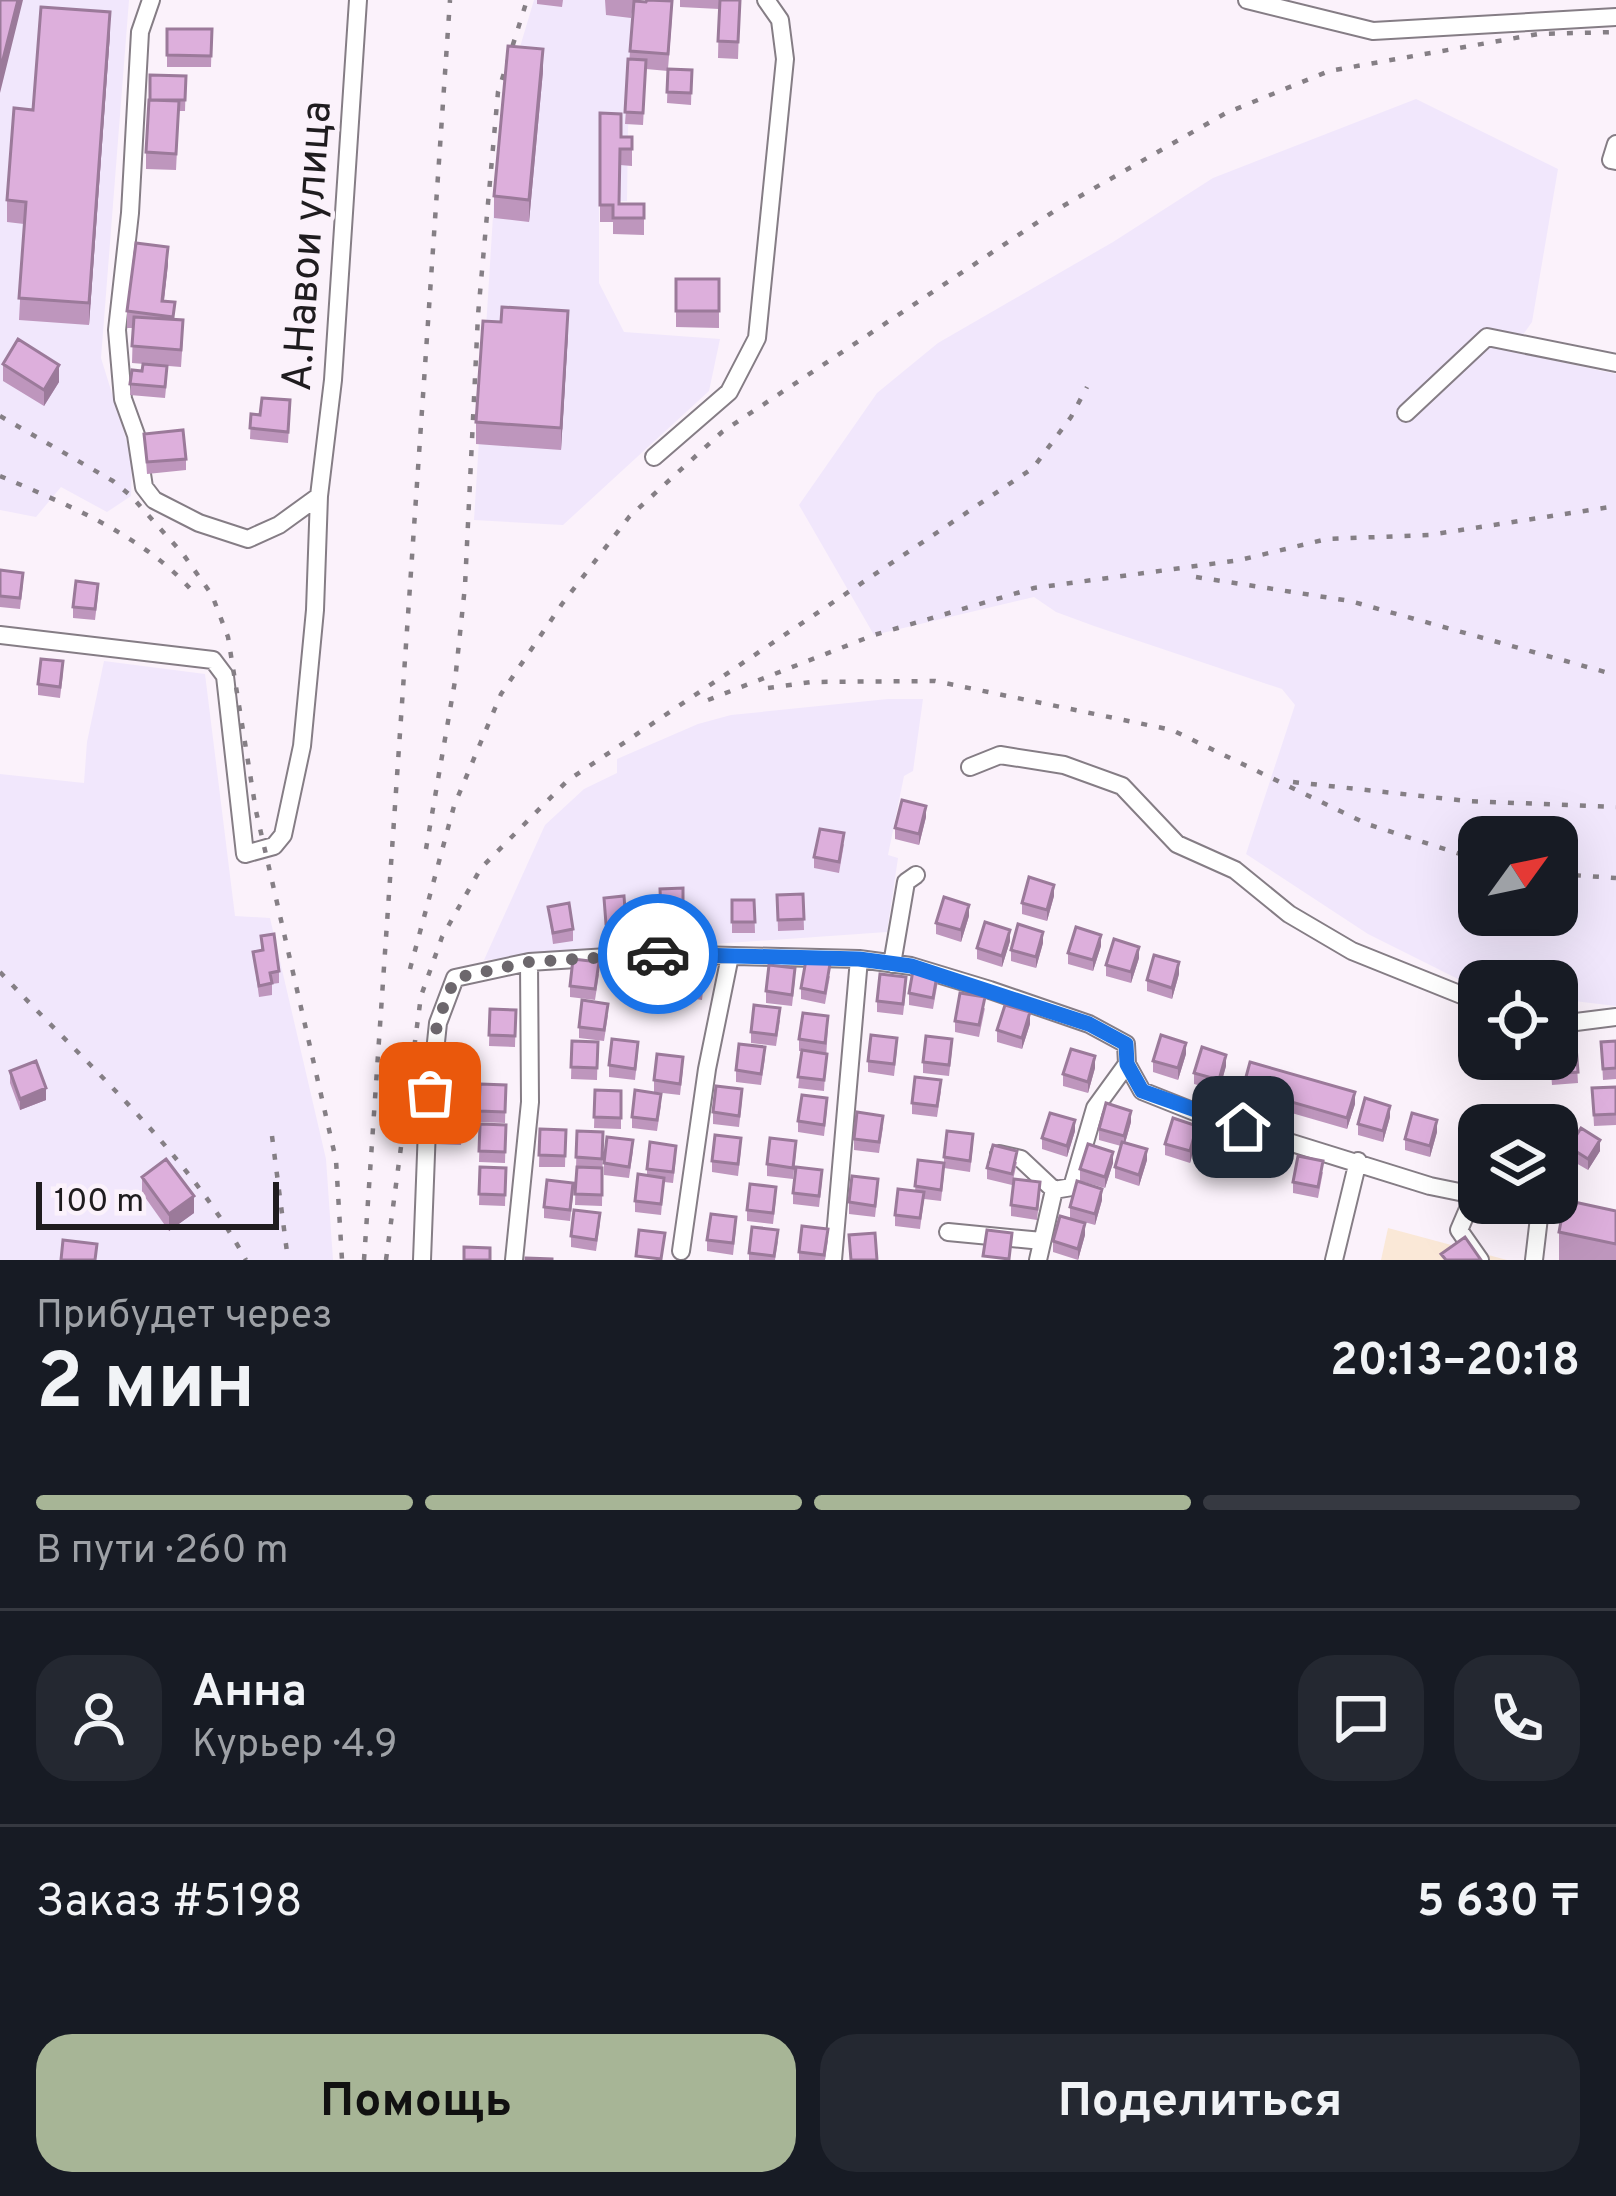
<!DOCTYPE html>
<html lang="ru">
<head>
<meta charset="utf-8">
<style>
	body { margin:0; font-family:Overpass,sans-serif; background:#242831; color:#f1f3f6; height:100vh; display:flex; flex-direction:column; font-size:45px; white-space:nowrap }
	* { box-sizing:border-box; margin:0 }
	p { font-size:39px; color:#9ea1a6 }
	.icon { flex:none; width:66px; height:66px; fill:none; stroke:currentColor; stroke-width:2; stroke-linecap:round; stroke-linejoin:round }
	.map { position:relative; height:1260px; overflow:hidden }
	.side { display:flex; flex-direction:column; background:#171b24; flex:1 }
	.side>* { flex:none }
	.needle { width:78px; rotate:57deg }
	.tools { position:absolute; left:1458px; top:816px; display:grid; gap:24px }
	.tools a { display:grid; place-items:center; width:120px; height:120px; border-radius:24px; background:#171b24; box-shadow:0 12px 48px #0002; font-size:60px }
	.scale { position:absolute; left:36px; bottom:30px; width:243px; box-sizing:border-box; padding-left:12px; border:6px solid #1f1c1f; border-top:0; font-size:33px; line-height:42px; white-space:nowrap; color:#1f1c1f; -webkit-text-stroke:9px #fbf2fb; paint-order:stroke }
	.pin { position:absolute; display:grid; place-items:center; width:102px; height:102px; color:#fff; margin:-51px; border-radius:24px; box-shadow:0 6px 18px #0006 }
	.courier { position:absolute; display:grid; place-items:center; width:120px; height:120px; margin:-60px; border:9px solid #1a73e8; border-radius:50%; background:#fff; color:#222; box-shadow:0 3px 15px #0007 }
	.overview em { font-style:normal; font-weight:700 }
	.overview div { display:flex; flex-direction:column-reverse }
	.overview { display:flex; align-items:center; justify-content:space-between; height:204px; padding:0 36px }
	h1 { font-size:78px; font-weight:700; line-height:90px }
	.bar { display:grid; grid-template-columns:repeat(4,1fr); gap:18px 12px; align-content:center; height:144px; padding:0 36px }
	.bar i { height:15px; border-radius:9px; background:#363941 }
	.bar .selected { background:#a7b596 }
	.bar p { grid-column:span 4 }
	.line { display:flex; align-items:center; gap:30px; padding:0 36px; border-top:3px solid #363941 }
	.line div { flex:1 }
	.round { display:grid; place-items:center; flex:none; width:126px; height:126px; border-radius:36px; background:#242831 }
	.action { display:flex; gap:24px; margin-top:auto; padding:24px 36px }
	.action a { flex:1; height:138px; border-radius:36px; background:#a7b596; color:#111; font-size:48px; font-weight:700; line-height:138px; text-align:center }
	.action a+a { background:#242831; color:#f1f3f6 }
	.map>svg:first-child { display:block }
</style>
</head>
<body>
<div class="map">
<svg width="1616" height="1260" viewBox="0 0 1616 1260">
	<rect width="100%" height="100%" fill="#fbf2fb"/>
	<!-- industrial -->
	<path fill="#f1e7fc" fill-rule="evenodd" d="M0 0H129L101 358 132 458 131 496 107 512 61 487 36 517 0 510Z
		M534 0H636L628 129 627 201H599V283L624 332 720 339 709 391 563 525 474 520 494 200 506 94Z
		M1416 99 1558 169 1532 322 1522 336 1520 353 1616 374V1006L1557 999V981H1479V984L1462 981 1368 934 1246 854 1295 705 1282 689 1094 626 1056 612 1034 597 874 635 799 505 877 393 938 343 1113 242 1213 178ZM1479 837H1557V915H1479Z
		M104 661 205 674 235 916 270 918 326 1159 333 1260H0V774L84 783 87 742Z
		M888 699H923L913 771 904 776 888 855 898 858 887 932 484 960 545 825 584 789 617 773V759L698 724 731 715Z"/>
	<!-- education -->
	<path fill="#fae8d7" d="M1388 1228 1507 1260H1381Z"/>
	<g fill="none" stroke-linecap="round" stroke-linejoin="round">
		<defs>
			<path id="minor" d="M151 0 140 32 130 213 117 330 123 399 136 435 144 487 154 500 199 523 248 539 279 525 319 496
				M1247 0 1373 31 1616 17
				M1616 144 1611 160 1616 161
				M1406 413 1487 337 1616 363
				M654 457 729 392 757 338 785 59 780 20 766 0
				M0 635 213 660 225 676 245 854 274 846 283 835 302 746 315 610 319 496 333 380 358 0
				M970 767 1000 755 1064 765 1122 786 1177 844 1235 870 1289 914 1352 951 1479 1002
				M892 964 906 882 916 875
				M1557 1013 1576 1022 1616 1017
				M999 1154 1021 1159 1054 1190
				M1474 1195 1459 1230 1480 1260
				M1513 1203 1616 1224
				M948 1232 1042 1241
				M681 1251 707 1069 730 956
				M422 1260 427 1128 438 1023 455 978 529 962 655 954 859 959 911 966 990 990 1089 1024 1126 1044 1127 1064 1142 1091 1205 1116 1430 1186 1479 1196
				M514 1260 530 1102 529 962
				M833 1260 859 959
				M1038 1260 1054 1190 1072 1187 1095 1108 1127 1064
				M1334 1260 1358 1161
				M1534 1260 1540 1209"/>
		</defs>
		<!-- minor casing -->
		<use href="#minor" stroke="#857d85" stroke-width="20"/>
		<!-- minor -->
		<use href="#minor" stroke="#fff" stroke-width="16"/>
		<!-- rail -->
		<path stroke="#857f85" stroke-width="4.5" stroke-dasharray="6 12" stroke-linecap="butt" d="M0 416 113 481 131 496 183 554 212 595 228 637 256 811 336 1160 342 1260
			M0 476C68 505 145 536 194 593
			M1196 577 1350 601 1616 675
			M768 688 811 682 935 681 1172 730 1367 824 1479 860
			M708 700 874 635 1034 588 1240 560 1327 539 1429 535 1616 506
			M1293 782 1467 801 1616 807
			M426 849 455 681 465 586 478 315 498 92 527 0
			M1557 874 1616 878
			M410 969 454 806 501 694 562 604 629 517 722 432 1056 210 1226 113 1329 71 1538 34 1616 32
			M0 972C86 1064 185 1149 246 1260
			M272 1136 288 1260
			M364 1260 450 0
			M386 1260 421 996 442 937 481 868 567 781 1033 468 1071 417 1087 387"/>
	</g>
	<!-- wall -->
	<path fill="#be96bd" d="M537 0H563L562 7 537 4Z
		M605 0H634L631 18 606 15Z
		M680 0H740L738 59 718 58 719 9 680 7Z
		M672 17 668 69 692 70 691 105 667 103 668 71 646 69 643 125 625 124 630 51Z
		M167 29H212L211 67H167Z
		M110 34 89 325 19 320 24 224 7 222V200L33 110Z
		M543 71 529 222 494 218V196Z
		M186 76 185 111H179L176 170 146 169V152Z
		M600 113 621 137H632V166L620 165 619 204H644V235L613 234V222H600Z
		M168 264 164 301 183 337 181 367 132 363 133 328H127V311Z
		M676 279H719V328L676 327Z
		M501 322 568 333 561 450 476 444V422Z
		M3 364 59 382 44 406 3 381Z
		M132 370 167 378 165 398 130 395Z
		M290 411 288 443 250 439 251 414Z
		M144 434 186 459V470L147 474Z
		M0 570 23 584 20 609 0 607Z
		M98 595 95 620 73 618V607Z
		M63 673 60 698 38 695V684Z
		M926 817 919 845 895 839V828Z
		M844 844 839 873 814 868V857Z
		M683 888V926L661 927 660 889Z
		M803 894 804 930 778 931 777 895Z
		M1054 896 1047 921 1022 914V903Z
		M604 898 626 923V934L606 935Z
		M732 900H754L755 933H732Z
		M548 907 573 929V941L553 944Z
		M969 916 961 942 936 934V923Z
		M261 936 279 971V983L272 984V995L259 997 253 952 261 950Z
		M1010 941 1002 967 977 959V948Z
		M1043 943 1036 968 1011 961V950Z
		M1101 946 1093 971 1068 964V953Z
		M1139 958 1131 983 1106 976V965Z
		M647 972 644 999 618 996V985Z
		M705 973 702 1000 676 996V985Z
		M599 974 595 1000 570 997V986Z
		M1179 974 1172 999 1147 991V980Z
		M830 976 825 1004 801 999V988Z
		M795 979 792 1006 766 1003V991Z
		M938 981 933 1009 909 1005V993Z
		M906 989 903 1015 877 1012V1001Z
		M985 1008 979 1037 955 1032V1021Z
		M490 1009 516 1010 515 1047 489 1046Z
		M608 1015 604 1041 579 1038V1027Z
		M780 1020 776 1046 751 1043V1032Z
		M1030 1024 1022 1049 997 1042V1030Z
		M828 1027 824 1091 798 1088 802 1051H799V1039Z
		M572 1041 598 1042 597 1080 571 1079Z
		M1616 1041V1079L1603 1080 1601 1042Z
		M1576 1046 1578 1083 1552 1085 1550 1059Z
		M897 1049 894 1076 868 1072V1061Z
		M952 1050 949 1076 923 1073V1062Z
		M638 1053 635 1080 609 1077V1065Z
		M1186 1054 1178 1080 1153 1072V1061Z
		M765 1058 761 1085 736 1082V1070Z
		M1226 1066 1219 1091 1194 1084V1073Z
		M1095 1068 1088 1093 1063 1086V1074Z
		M683 1069 680 1095 654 1092V1080Z
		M10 1071 46 1100 20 1110 10 1083Z
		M480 1084 506 1085 505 1123 479 1122Z
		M1616 1087V1125L1594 1126 1592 1088Z
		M1243 1088 1355 1104 1347 1129 1243 1099Z
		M595 1090 621 1091V1129L594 1128Z
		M941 1091 937 1117 912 1114V1103Z
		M742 1100 739 1127 713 1124V1112Z
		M661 1105 657 1131 632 1128V1117Z
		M436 1106 462 1107 461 1145 435 1144Z
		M827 1109 824 1136 798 1132V1121Z
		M1390 1117 1383 1142 1358 1135V1124Z
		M1131 1122 1125 1143 1147 1160 1139 1186 1115 1178V1167L1121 1146 1099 1140V1129Z
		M480 1124 506 1125 505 1163 479 1162Z
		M883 1127 879 1153 854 1150V1139Z
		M1479 1127V1166L1468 1162V1151Z
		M540 1129 566 1130 565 1167H539Z
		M577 1131 603 1132 602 1206 575 1205Z
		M1075 1131 1067 1157 1042 1149V1138Z
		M1437 1132 1430 1157 1405 1150V1139Z
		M1197 1137 1190 1163 1165 1155V1144Z
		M1246 1139 1239 1164 1214 1157V1146Z
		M973 1145 970 1172 944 1168V1157Z
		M1569 1147 1600 1151 1588 1170 1569 1159Z
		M741 1149 738 1176 712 1172V1161Z
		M633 1151 629 1178 604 1175V1163Z
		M796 1152 793 1179 767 1176V1164Z
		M676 1157 673 1183 664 1182 661 1215 635 1212V1201L647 1176V1169Z
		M918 1160 944 1174 941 1201 924 1199 920 1229 895 1226V1215L915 1191Z
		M1017 1162 1012 1185 987 1179V1168Z
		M1113 1163 1105 1188 1080 1181V1169Z
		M480 1167 506 1168 505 1206 479 1205Z
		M1323 1172 1318 1198 1293 1193V1182Z
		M142 1177 194 1213 169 1231 142 1193Z
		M822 1181 819 1207 793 1204V1193Z
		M878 1190 875 1217 849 1214V1202Z
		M1040 1193 1037 1220 1011 1216V1205Z
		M573 1195 570 1221 544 1218V1207Z
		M776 1198 773 1224 747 1221V1210Z
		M1102 1200 1095 1225 1070 1218V1207Z
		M1616 1211V1260H1559V1232Z
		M600 1224 596 1251 571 1247V1236Z
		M736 1228 733 1255 707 1251V1240Z
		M1085 1235 1078 1260 1053 1252V1241Z
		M828 1240 825 1260H799V1252Z
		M778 1241 775 1260H749V1253Z"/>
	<!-- shaded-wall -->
	<path fill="#9b7a9a" d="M18 0H23L0 93V71Z
		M110 12V34L89 325V303Z
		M543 49V71L529 222V200Z
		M168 247V264L162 317V301Z
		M568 311V333L561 450V428Z
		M59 365V382L44 406V390Z
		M926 806V817L919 845V834Z
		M1054 885V896L1047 921V910Z
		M969 905V916L961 942V930Z
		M1010 930V941L1002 967V956Z
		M1043 932V943L1036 968V957Z
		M1101 935V946L1093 971V960Z
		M1139 947V958L1131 983V972Z
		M1179 962V974L1172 999V988Z
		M1030 1012V1024L1022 1049V1038Z
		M1186 1043V1054L1178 1080V1068Z
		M1226 1055V1066L1219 1091V1080Z
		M1095 1056V1068L1088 1093V1082Z
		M46 1088V1100L20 1110V1099Z
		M1355 1092V1104L1347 1129V1118Z
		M1390 1106V1117L1383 1142V1131Z
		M1131 1111V1122L1124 1147V1136Z
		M1075 1120V1131L1067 1157V1146Z
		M1437 1120V1132L1430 1157V1146Z
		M1197 1126V1137L1190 1163V1151Z
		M1246 1128V1139L1239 1164V1153Z
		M1600 1140V1151L1588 1170V1159Z
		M1147 1149V1160L1139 1186V1175Z
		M1113 1152V1163L1105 1188V1177Z
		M1102 1189V1200L1095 1225V1214Z
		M194 1196V1213L169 1231V1214Z
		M1085 1223V1235L1078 1260V1249Z"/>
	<!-- building -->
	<path fill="#ddafdc" stroke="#9b7a9a" stroke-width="3" d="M0 0H18L0 71Z
		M647 0 672 1 668 54 630 51 634 1 646 2Z
		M720 0H740L738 42 718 41Z
		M41 7 110 12 89 303 19 298 26 202 7 200 14 108 33 110Z
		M167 29H212L211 56 167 55Z
		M508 46 543 49 529 200 494 196Z
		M628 59 646 60 643 113 625 112Z
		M668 69 692 70 691 93 667 92Z
		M150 75 186 76 185 100H150Z
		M149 100 179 101 176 154 146 152Z
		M600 113 621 114V137H632V149H620L619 204H644V218H613V205H600Z
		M136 243 168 247 162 301 175 302 173 317 127 311Z
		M676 279H719V311H676Z
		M502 307 568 311 561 428 476 422 483 321 501 322Z
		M134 317 183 320 181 350 132 346Z
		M18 339 59 365 44 390 3 364Z
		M143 364 167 366 165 387 130 384 132 370 142 371Z
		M262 398 290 400 288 432 250 428 251 414 260 415Z
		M183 430 186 459 147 462 144 434Z
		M0 570 23 573 20 598 0 596Z
		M76 581 98 584 95 609 73 607Z
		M41 659 63 661 60 687 38 684Z
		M902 800 926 806 919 834 895 828Z
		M820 829 844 833 839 862 814 857Z
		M1029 877 1054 885 1047 910 1022 903Z
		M683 888V915L661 916 660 889Z
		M803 894 804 919 778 920 777 895Z
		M624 896 626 923 606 924 604 898Z
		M944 897 969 905 961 930 936 923Z
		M732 900H754L755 922H732Z
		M569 903 573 929 553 933 548 907Z
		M985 922 1010 930 1002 956 977 948Z
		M1018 924 1043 932 1036 957 1011 950Z
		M1076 927 1101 935 1093 960 1068 953Z
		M274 934 279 971 270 973 272 983 259 986 253 952 263 950 261 936Z
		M1114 939 1139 947 1131 972 1106 965Z
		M1154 955 1179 962 1172 988 1147 980Z
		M622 958 647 961 644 988 618 985Z
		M573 959 599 962 595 989 570 986Z
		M679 959 705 962 702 988 676 985Z
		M806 960 830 964 825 993 801 988Z
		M769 965 795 968 792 995 766 991Z
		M914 965 938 970 933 998 909 993Z
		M880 974 906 977 903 1004 877 1001Z
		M960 993 985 997 979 1025 955 1021Z
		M582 1000 608 1004 604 1030 579 1027Z
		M754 1005 780 1008 776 1035 751 1032Z
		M1005 1005 1030 1012 1022 1038 997 1030Z
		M490 1009 516 1010 515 1036 489 1035Z
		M803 1013 828 1016 825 1043 799 1039Z
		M871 1035 897 1038 894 1064 868 1061Z
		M1161 1035 1186 1043 1178 1068 1153 1061Z
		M926 1036 952 1039 949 1065 923 1062Z
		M612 1039 638 1042 635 1069 609 1065Z
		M572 1041 598 1042 597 1068 571 1067Z
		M1616 1041V1068L1603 1069 1601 1042Z
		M739 1044 765 1047 761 1074 736 1070Z
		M1576 1046 1578 1072 1552 1074 1551 1059H1557V1047Z
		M1202 1047 1226 1055 1219 1080 1194 1073Z
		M1071 1049 1095 1056 1088 1082 1063 1074Z
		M802 1050 827 1054 824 1080 798 1077Z
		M657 1054 683 1057 680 1084 654 1080Z
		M36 1061 46 1088 20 1099 10 1071Z
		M1250 1062 1355 1092 1347 1118 1243 1088Z
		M915 1077 941 1080 937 1106 912 1103Z
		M480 1084 506 1085 505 1112 479 1111Z
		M716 1086 742 1089 739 1116 713 1112Z
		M1616 1087V1114L1594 1115 1592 1088Z
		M595 1090 621 1091V1118L594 1117Z
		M635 1090 661 1094 657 1120 632 1117Z
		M802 1095 827 1098 824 1125 798 1121Z
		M1365 1098 1390 1106 1383 1131 1358 1124Z
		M1106 1103 1131 1111 1124 1136 1099 1129Z
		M436 1106 462 1107 461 1133 435 1132Z
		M857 1112 883 1116 879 1142 854 1139Z
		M1050 1113 1075 1120 1067 1146 1042 1138Z
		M1412 1113 1437 1120 1430 1146 1405 1139Z
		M1173 1118 1197 1126 1190 1151 1165 1144Z
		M1221 1120 1246 1128 1239 1153 1214 1146Z
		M480 1124 506 1125 505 1152 479 1151Z
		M1475 1126 1479 1127V1155L1468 1151Z
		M1581 1128 1600 1140 1588 1159 1569 1147Z
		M540 1129 566 1130 565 1156 539 1155Z
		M577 1131 603 1132 602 1159 576 1157Z
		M947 1131 973 1134 970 1161 944 1157Z
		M715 1135 741 1138 738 1164 712 1161Z
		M607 1137 633 1140 629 1167 604 1163Z
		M770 1138 796 1141 793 1168 767 1164Z
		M650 1142 676 1146 673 1172 647 1169Z
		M1122 1142 1147 1149 1139 1175 1115 1167Z
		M1088 1144 1113 1152 1105 1177 1080 1169Z
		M993 1145 1017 1151 1012 1174 987 1168Z
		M1298 1156 1323 1161 1318 1187 1293 1182Z
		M166 1159 194 1196 169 1214 142 1177Z
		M918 1160 944 1163 941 1190 915 1186Z
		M480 1167 506 1168 505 1195 479 1194Z
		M577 1167 602 1168V1195L575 1194Z
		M796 1167 822 1170 819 1196 793 1193Z
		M638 1174 664 1178 661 1204 635 1201Z
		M852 1176 878 1179 875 1206 849 1202Z
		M1014 1179 1040 1182 1037 1209 1011 1205Z
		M547 1180 573 1183 570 1210 544 1207Z
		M1077 1181 1102 1189 1095 1214 1070 1207Z
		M750 1184 776 1187 773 1213 747 1210Z
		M898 1189 924 1192 920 1218 895 1215Z
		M1565 1200 1616 1211V1244L1559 1232Z
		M574 1210 600 1213 596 1240 571 1236Z
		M711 1214 736 1217 733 1243 707 1240Z
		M1060 1216 1085 1223 1078 1249 1053 1241Z
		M802 1226 828 1229 824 1255 799 1252Z
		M752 1227 778 1230 774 1256 749 1253Z
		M639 1230 665 1233 661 1259 636 1256Z
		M987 1230 1012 1233 1009 1259 983 1256Z
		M875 1233 877 1260H851L849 1235Z
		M1465 1237 1481 1260H1446L1441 1254Z
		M63 1240 97 1244 95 1260H61Z
		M464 1247 490 1248V1260H464Z
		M526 1258 552 1259V1260H526Z"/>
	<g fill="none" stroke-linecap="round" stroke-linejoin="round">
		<!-- done -->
		<path stroke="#6c676c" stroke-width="12" stroke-dasharray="0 21.6" d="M430 1093 437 1023 455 978 529 962 658 954"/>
		<!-- route -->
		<path stroke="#1a73e8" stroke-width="15" d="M658 954 859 959 911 966 1089 1024 1126 1044 1127 1064 1142 1091 1243 1127"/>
	</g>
	<g text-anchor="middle" stroke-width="9" stroke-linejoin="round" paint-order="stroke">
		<!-- street labels -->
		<g font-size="42" fill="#1f1c1f" stroke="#fbf2fb">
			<text transform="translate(305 246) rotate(-86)" y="15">А.Навои улица</text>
		</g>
	</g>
</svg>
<div class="tools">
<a><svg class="needle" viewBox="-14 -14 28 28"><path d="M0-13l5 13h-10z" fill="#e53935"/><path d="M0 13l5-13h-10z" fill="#9ea1a6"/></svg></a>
<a><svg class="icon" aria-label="locate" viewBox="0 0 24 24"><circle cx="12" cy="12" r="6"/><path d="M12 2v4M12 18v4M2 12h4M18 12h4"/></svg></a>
<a><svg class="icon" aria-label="layers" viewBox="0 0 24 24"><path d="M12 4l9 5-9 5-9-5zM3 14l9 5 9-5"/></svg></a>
</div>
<div class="scale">100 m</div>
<div class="pin" style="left:430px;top:1093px;background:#ea580c"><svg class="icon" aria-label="bag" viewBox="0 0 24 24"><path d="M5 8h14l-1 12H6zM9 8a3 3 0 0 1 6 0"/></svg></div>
<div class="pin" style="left:1243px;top:1127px;background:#1f2937"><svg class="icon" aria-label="home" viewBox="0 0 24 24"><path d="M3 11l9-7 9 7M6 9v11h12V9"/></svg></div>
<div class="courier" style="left:658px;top:954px"><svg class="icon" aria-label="car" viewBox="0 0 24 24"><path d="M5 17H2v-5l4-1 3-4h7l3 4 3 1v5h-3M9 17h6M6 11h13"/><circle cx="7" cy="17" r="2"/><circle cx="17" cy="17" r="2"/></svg></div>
</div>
<section class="side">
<div class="overview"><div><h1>2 мин</h1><p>Прибудет через</p></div><em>20:13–20:18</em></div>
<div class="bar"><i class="selected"></i><i class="selected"></i><i class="selected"></i><i></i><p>В пути · 260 m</p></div>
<div class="line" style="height:216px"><a class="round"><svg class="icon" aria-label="person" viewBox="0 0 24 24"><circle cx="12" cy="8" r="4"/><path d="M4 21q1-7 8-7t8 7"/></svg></a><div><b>Анна</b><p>Курьер · 4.9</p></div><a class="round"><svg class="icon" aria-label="chat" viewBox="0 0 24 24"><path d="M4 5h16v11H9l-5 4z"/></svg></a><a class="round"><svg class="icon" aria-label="phone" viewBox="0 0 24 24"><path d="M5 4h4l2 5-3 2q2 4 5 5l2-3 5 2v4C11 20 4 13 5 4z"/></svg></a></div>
<div class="line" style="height:156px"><div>Заказ #5198</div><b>5 630 ₸</b></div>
<div class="action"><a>Помощь</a><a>Поделиться</a></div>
</section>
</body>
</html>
